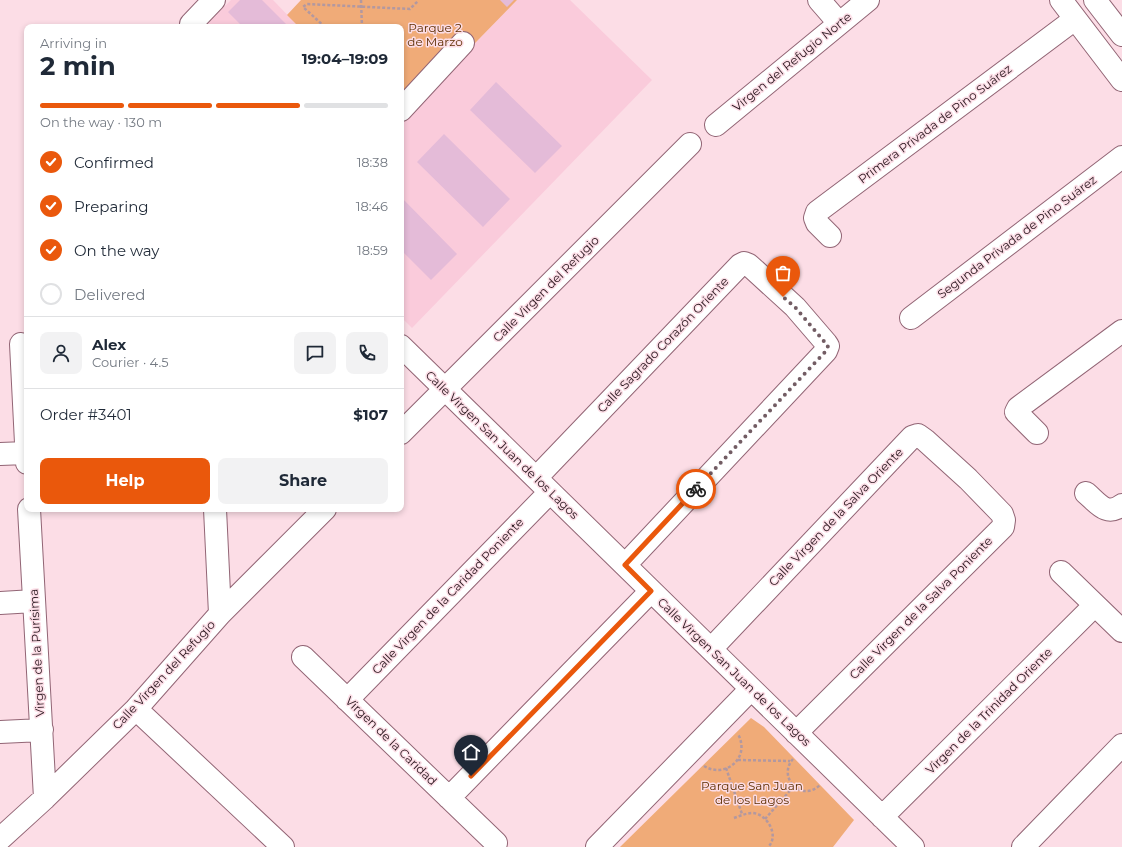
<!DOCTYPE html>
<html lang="en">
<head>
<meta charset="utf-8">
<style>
	body { margin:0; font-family:Montserrat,sans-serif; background:#f2f2f3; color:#1f2937; height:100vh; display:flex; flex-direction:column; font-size:15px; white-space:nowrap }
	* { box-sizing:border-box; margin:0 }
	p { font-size:13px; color:#747a83 }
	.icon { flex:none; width:22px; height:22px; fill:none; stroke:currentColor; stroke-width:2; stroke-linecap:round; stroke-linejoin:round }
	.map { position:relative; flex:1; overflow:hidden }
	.sheet { position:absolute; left:24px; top:24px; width:380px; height:488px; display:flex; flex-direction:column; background:#fff; border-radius:8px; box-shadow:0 2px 6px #0003 }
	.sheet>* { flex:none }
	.pin { position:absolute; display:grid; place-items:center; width:34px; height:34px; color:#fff; margin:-41px -17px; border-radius:50% 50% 50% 0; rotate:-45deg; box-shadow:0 0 4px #0007 }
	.pin .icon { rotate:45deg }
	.courier { position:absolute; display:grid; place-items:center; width:40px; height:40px; margin:-20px; border:3px solid #ea580c; border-radius:50%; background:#fff; color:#222; box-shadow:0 1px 5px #0007 }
	.head em { font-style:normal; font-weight:700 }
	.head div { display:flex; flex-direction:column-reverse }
	.head { display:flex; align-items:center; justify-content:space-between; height:68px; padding:0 16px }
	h1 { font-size:26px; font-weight:700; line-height:30px }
	.bar { display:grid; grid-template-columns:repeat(4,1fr); gap:6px 4px; align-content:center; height:48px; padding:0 16px }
	.bar i { height:5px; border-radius:3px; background:#e0e1e3 }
	.bar .active { background:#ea580c }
	.bar p { grid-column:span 4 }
	.line { display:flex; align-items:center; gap:10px; padding:0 16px; border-top:1px solid #e0e1e3 }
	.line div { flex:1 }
	.round { display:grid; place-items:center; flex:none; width:42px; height:42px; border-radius:8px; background:#f2f2f3 }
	ol { padding:0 16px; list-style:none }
	li { display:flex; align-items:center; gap:12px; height:44px }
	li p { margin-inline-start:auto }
	li .icon { padding:4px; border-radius:50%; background:#ea580c; color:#fff; stroke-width:4 }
	li:last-child { color:#747a83 }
	li i { width:22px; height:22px; border:2px solid #e0e1e3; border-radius:50% }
	.cta { display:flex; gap:8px; margin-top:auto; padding:8px 16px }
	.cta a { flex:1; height:46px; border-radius:8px; background:#ea580c; color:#fff; font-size:16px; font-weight:700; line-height:46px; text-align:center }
	.cta a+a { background:#f2f2f3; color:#1f2937 }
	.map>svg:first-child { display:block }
</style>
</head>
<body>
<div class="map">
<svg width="1122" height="847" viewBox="0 0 1122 847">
	<rect width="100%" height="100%" fill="#fcdde6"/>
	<!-- built -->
	<path fill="#facbdb" d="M231 0H273L299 27H204Z
		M517 0H570L652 80 412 328 401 317V119Z"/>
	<!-- green -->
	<path fill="#f0ab78" d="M301 0H517L401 119V27H299L287 15Z
		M751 718 764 727 854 820 833 847H620Z"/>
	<!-- building -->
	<path fill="#e4bbd8" d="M240 0H262L289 27H243L228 12Z
		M500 0H514L507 7Z
		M496 82 562 146 535 173 470 110Z
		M444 134 510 199 483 227 417 162Z
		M401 197 457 254 431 280 401 250Z"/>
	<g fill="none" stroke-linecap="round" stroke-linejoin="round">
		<defs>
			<path id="minor" d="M819 0 839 23
				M1061 0 1122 80
				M1095 0 1122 35
				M191 24 214 0
				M401 110 463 43
				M716 125 868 0
				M830 236 817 223 815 218 817 212 1075 19
				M911 318 1122 157
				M21 344 27 463
				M401 346 913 847
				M401 433 690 144
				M1037 433 1016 412 1018 408 1122 331
				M0 454 26 453
				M536 478 740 265 744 263 749 265 795 307 826 343 828 346 826 351 625 565
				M1086 493C1098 503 1106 517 1122 505
				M29 509 45 798
				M215 509 220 614
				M1061 572 1122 631
				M0 603 34 601
				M711 649 912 437 918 435 925 440 968 479 1002 514 1004 520 1003 527 796 733
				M303 657 496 843
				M347 700 550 492
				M136 709 283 847
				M0 732 42 730
				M449 798 651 591
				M882 817 1095 605
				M0 839 45 798 136 709 220 614 325 509
				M597 847 751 689
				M1023 847 1122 745"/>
		</defs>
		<!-- minor casing -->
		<use href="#minor" stroke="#926575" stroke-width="24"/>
		<!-- path -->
		<path stroke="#b298a0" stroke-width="2.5" stroke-dasharray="3 2" stroke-linecap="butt" d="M361 0 362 27
			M325 27 303 7 307 4 410 9 418 1
			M793 759C777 777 801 803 820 785
			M738 760 790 761
			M704 766C725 779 751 758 738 734
			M726 768 742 814
			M734 818C740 816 746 813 753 813 767 814 780 836 768 847
			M765 819 794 786"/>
		<!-- minor -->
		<use href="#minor" stroke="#fff" stroke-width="22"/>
	</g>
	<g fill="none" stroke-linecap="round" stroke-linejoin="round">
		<!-- done -->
		<path stroke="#725c63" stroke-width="4" stroke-dasharray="0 7.2" d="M696 489 826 351 828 346 795 307 783 297"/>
		<!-- route -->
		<path stroke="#ea580c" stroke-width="5" d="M471 776 651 591 625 565 696 489"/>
	</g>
	<g text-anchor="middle" stroke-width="3" stroke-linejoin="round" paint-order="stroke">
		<!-- park labels -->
		<g font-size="12" fill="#5e2e00" stroke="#fcdde6">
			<text x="435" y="32">Parque 2<tspan x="435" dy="14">de Marzo</tspan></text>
			<text x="752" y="790">Parque San Juan<tspan x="752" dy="14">de los Lagos</tspan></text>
		</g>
		<!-- street labels -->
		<g font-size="12" fill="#28161d" stroke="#fcdde6">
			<text transform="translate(792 62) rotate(-39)" y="4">Virgen del Refugio Norte</text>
			<text transform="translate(935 124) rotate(-37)" y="4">Primera Privada de Pino Suárez</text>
			<text transform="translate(1017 237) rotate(-37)" y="4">Segunda Privada de Pino Suárez</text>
			<text transform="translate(546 289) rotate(-45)" y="4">Calle Virgen del Refugio</text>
			<text transform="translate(663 345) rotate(-46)" y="4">Calle Sagrado Corazón Oriente</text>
			<text transform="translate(502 445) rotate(44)" y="4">Calle Virgen San Juan de los Lagos</text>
			<text transform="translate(836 517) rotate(-46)" y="4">Calle Virgen de la Salva Oriente</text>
			<text transform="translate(448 596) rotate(-46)" y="4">Calle Virgen de la Caridad Poniente</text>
			<text transform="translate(921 608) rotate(-45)" y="4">Calle Virgen de la Salva Poniente</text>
			<text transform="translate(37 653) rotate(-93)" y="4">Virgen de la Purísima</text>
			<text transform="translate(734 672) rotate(44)" y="4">Calle Virgen San Juan de los Lagos</text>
			<text transform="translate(164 675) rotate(-47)" y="4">Calle Virgen del Refugio</text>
			<text transform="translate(989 711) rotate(-45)" y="4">Virgen de la Trinidad Oriente</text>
			<text transform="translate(391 741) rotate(44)" y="4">Virgen de la Caridad</text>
		</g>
	</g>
</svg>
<div class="pin" style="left:783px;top:297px;background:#ea580c"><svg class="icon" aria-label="bag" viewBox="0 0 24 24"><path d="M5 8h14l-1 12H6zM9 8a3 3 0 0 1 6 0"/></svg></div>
<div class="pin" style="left:471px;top:776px;background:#1f2937"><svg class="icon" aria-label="home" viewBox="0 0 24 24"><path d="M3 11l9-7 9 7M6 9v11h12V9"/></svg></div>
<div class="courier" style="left:696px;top:489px"><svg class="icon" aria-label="bike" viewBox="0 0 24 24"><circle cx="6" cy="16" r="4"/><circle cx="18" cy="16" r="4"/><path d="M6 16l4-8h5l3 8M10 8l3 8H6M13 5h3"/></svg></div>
<section class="sheet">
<div class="head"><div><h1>2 min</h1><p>Arriving in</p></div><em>19:04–19:09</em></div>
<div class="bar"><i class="active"></i><i class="active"></i><i class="active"></i><i></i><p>On the way · 130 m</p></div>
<ol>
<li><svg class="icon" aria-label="check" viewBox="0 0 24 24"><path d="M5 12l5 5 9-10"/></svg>Confirmed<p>18:38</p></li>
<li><svg class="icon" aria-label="check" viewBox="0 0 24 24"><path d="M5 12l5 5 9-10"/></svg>Preparing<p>18:46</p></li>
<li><svg class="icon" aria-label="check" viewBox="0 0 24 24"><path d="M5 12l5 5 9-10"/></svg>On the way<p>18:59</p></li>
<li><i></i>Delivered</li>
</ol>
<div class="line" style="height:72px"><a class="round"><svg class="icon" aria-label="person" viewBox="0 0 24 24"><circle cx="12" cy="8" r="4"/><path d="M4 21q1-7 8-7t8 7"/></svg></a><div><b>Alex</b><p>Courier · 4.5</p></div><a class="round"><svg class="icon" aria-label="chat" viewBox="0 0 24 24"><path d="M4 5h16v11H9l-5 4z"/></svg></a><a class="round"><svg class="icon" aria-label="phone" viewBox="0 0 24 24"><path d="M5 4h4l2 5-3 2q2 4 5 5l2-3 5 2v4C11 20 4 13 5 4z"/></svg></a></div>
<div class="line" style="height:52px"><div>Order #3401</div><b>$107</b></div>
<div class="cta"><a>Help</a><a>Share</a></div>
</section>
</div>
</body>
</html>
